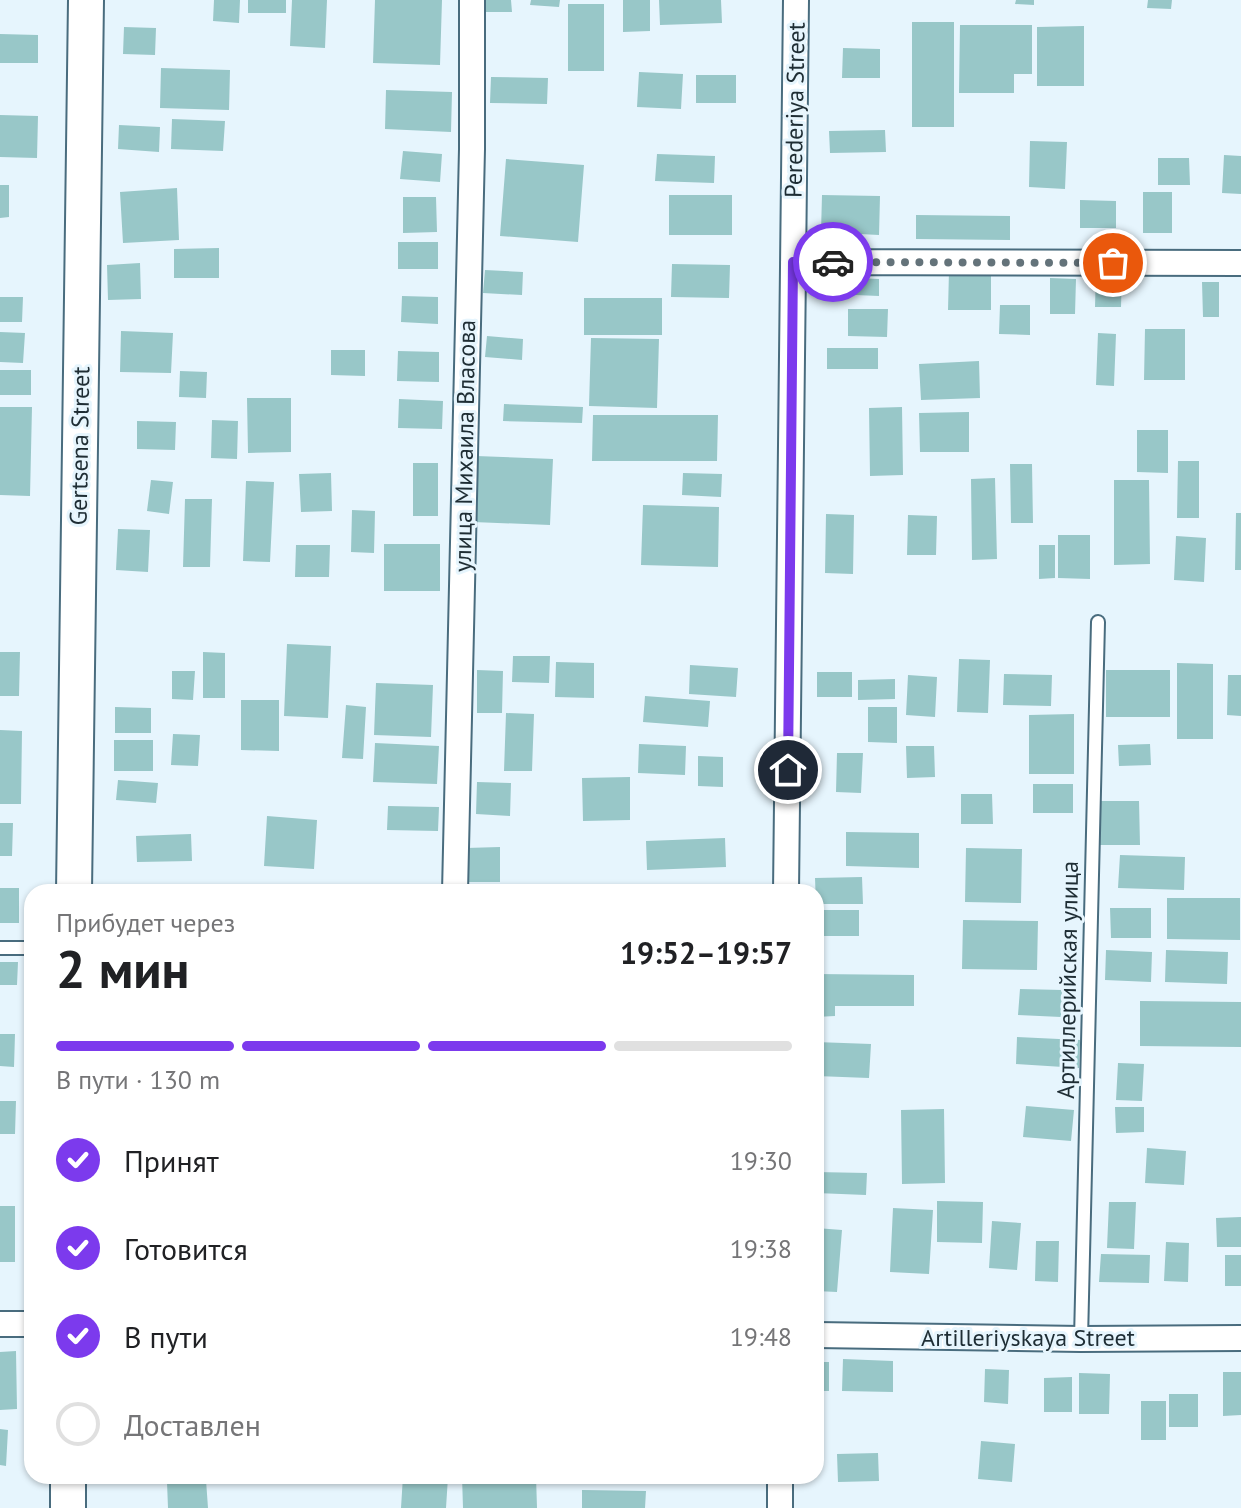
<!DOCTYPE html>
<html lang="ru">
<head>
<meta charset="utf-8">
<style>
	body { margin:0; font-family:"PT Sans",sans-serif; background:#f6f6f6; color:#202124; height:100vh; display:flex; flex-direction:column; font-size:30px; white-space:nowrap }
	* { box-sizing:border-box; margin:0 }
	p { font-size:26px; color:#757577 }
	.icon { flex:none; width:44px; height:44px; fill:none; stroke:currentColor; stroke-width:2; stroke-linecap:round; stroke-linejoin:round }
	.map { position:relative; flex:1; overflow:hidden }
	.panel { position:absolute; left:24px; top:884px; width:800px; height:600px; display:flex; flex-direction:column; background:#fff; border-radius:24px; box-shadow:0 2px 6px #0004 }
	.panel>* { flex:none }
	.pin { position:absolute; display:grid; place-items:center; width:68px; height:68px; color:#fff; margin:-34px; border:4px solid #fff; border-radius:50%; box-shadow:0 2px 8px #0007 }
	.courier { position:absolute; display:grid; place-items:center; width:80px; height:80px; margin:-40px; border:6px solid #7c3aed; border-radius:50%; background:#fff; color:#222; box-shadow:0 2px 10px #0007 }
	.overview em { font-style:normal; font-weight:700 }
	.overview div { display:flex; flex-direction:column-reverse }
	.overview { display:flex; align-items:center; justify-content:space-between; height:136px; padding:0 32px }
	h1 { font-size:52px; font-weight:700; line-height:60px }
	.bar { display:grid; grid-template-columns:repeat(4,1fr); gap:12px 8px; align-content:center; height:96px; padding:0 32px }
	.bar i { height:10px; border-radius:6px; background:#e0e0e0 }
	.bar .on { background:#7c3aed }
	.bar p { grid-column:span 4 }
	ol { padding:0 32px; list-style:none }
	li { display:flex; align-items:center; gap:24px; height:88px }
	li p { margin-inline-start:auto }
	li .icon { padding:8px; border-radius:50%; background:#7c3aed; color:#fff; stroke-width:4 }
	li:last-child { color:#757577 }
	li i { width:44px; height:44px; border:4px solid #e0e0e0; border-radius:50% }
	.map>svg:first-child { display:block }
</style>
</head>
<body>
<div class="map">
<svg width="1241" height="1508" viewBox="0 0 1241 1508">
	<rect width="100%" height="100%" fill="#e6f5fd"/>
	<!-- building -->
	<path fill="#98c7c8" d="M214 0H240L239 23 213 21Z
		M248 0H286V13H248Z
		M292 0H327L325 48 290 46Z
		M375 0H442L440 65 373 63Z
		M479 0H511L512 12H479Z
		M531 0H560L559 7 530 5Z
		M623 0H650V31L623 32Z
		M659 0H721L722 23 660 25Z
		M1016 0H1034V5L1015 4Z
		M1148 0H1172L1171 9 1147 8Z
		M568 4H604V71H568Z
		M912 22H954V127H912Z
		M960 25H1032V74H1014V93H959Z
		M1084 26V86H1037V27Z
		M124 27 156 28 155 55 123 54Z
		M0 34 38 35V63H0Z
		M843 48 880 49V78H842Z
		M161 68 230 70 229 110 160 108Z
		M639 72 683 74 681 109 637 107Z
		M696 75H736V103H696Z
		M491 77 548 78 547 104 490 103Z
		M386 90 452 92 451 132 385 129Z
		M0 115 38 116 37 158 0 157Z
		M172 119 225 121 223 151 171 149Z
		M119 125 160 127 159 152 118 149Z
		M885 130 886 152 830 153 829 131Z
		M1030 141 1067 142 1065 189 1029 187Z
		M403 151 442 154 440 182 400 179Z
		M657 154 715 156 714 183 655 181Z
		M1224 155 1241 156V194L1222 193Z
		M1158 158H1189L1190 185H1158Z
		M506 159 584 165 578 242 500 236Z
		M0 185H9V217L0 218Z
		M177 188 179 240 123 243 120 192Z
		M1143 192H1172V233H1143Z
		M669 195H732V235H669Z
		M822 195 880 196 879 235 821 232Z
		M403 197H436L437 232 403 233Z
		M1080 200 1116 201V228H1080Z
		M916 215 1010 216V240L916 239Z
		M398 242H438V269H398Z
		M219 248V278H174V249Z
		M140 263 141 299 108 300 107 265Z
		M672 264 730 265 729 298 671 297Z
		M485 270 523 272 522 295 483 293Z
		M1096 270H1122L1121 307H1095Z
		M949 271 991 272V310H948Z
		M832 277 879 279V296L832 294Z
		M1050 278 1076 279 1075 314H1050Z
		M1202 282H1219V317H1203Z
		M402 296 438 297V324L401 322Z
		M0 297H23L22 322H0Z
		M584 298H662V335H584Z
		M1000 305H1030V335L999 334Z
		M848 309H888L887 337 848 336Z
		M1145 329H1185V380H1144Z
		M121 331 173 333 171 373 120 372Z
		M0 332 25 333 23 363 0 362Z
		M1098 333 1116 334 1114 386 1096 385Z
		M487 336 523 339 522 360 485 357Z
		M591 338 659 339 657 408 589 406Z
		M827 348H878V369H827Z
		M331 350H365V376L331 375Z
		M398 351 439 352V382L397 381Z
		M979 361 980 398 921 400 919 364Z
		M0 370H31V395H0Z
		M180 371 207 372 206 398 179 397Z
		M247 398H291V452L248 453Z
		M399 399 443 401 442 429 398 428Z
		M504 404 583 407 582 423 503 421Z
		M0 407H32L30 496 0 495Z
		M902 407 903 475 870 476 869 408Z
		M969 412V452H920L919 413Z
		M593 415H718L717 461H592Z
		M212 420 238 421 237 459 211 458Z
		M137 421 176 422 175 450 137 449Z
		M1137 430H1168V473L1137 472Z
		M476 456 553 459 550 525 473 522Z
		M1178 461H1199V518H1177Z
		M413 463H438V516H413Z
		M1010 464H1032L1033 523H1011Z
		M331 473 332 511 301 512 299 474Z
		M683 473 722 474 721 497 682 495Z
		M995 478 997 559 972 560 971 479Z
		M151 480 173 482 169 514 147 511Z
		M1114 480H1149L1150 564 1114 565Z
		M246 481 274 482 270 562 243 561Z
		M185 499H212L210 567H183Z
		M643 505 719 507 718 567 641 565Z
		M352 510 375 511 374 553 351 552Z
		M1236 513H1241V570H1235Z
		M826 514 854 515 853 574 825 573Z
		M908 515 937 516 936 555H907Z
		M118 529 150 530 148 572 116 570Z
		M1058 535H1090V579L1058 578Z
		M1176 536 1206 538 1204 582 1174 580Z
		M384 544H440V591H384Z
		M296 545H330L329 577H295Z
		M1039 545H1055V578L1039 579Z
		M287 644 331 646 328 718 284 716Z
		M0 652H20L19 696H0Z
		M203 652 225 653V698H203Z
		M513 656H550L549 683 512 682Z
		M959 659 990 660 988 713 957 712Z
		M556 662 594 663V698L555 697Z
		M1177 663 1213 664V739H1177Z
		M690 665 738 668 736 697 689 694Z
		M477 670 503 671 502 713H477Z
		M1106 670H1170V717H1106Z
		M172 671H195L193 700 172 699Z
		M817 672H852V697H817Z
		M1004 674 1052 675 1051 706 1003 705Z
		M908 675 937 677 935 717 906 715Z
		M1228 675H1241V716L1227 715Z
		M895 679V699L858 700V680Z
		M376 683 433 685 431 737 374 735Z
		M645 696 710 701 708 727 643 722Z
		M241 700H279V751L241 750Z
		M346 705 366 707 363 759 342 758Z
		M115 707 151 708V733H115Z
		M868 707H897V743L868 742Z
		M506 713 534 714 532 771H504Z
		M1074 714V774H1029V715Z
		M0 730 22 731 21 804H0Z
		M173 734 200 735 198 766 171 765Z
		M114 740H153V771H114Z
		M375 743 439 746 437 784 373 782Z
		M639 744 686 746 685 775 638 773Z
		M1150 744 1151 765 1119 766 1118 745Z
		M906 746H934L935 777 907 778Z
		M837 753H863L861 793 836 792Z
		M698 756 723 757V787L698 786Z
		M630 777V820L583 821 582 778Z
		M118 780 158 783 156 803 116 800Z
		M477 782 511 783 510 816 476 814Z
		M1033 784H1073V813H1033Z
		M961 794H992L993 824H961Z
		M1099 801H1139L1140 845H1100Z
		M388 806 439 807 438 831 387 830Z
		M267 816 317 820 314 869 264 866Z
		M0 823H13L12 856H0Z
		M846 832 919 833V868L846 866Z
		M191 834 192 861 137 862 136 836Z
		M725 838 726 867 647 870 646 841Z
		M500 847V882H467L466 848Z
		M966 848 1022 849 1021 903 965 902Z
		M1120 855 1185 857 1184 890 1118 888Z
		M862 877 863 904H816L815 878Z
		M256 887 299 888 298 892H256Z
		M0 888H19V923H0Z
		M1167 898H1240V940L1167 939Z
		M1110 908H1151V938H1111Z
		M818 910H859V936H818Z
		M963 920 1038 921 1037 970 962 969Z
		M1106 950 1152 952 1151 982 1105 980Z
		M1166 950 1228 952 1227 984 1165 982Z
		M0 962H18L17 985H0Z
		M816 974 914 975V1006H835V1016L816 1017Z
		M1020 989 1062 990 1061 1017 1018 1015Z
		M1140 1001 1241 1002V1047L1140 1046Z
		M0 1034H15L14 1067 0 1066Z
		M1017 1037 1080 1040 1079 1068 1016 1064Z
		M816 1042 871 1044 869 1078 816 1076Z
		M1118 1063 1144 1064 1142 1101 1116 1100Z
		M0 1101H16L15 1134H0Z
		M1026 1106 1074 1110 1071 1141 1023 1137Z
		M1115 1107H1144V1132L1116 1133Z
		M944 1109 945 1183 902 1184 901 1110Z
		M1147 1148 1186 1151 1184 1185 1145 1183Z
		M816 1172 867 1173 866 1195 816 1193Z
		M937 1201 983 1202 982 1243 937 1242Z
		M1109 1202H1136L1134 1249 1107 1248Z
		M0 1206H15V1262H0Z
		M893 1208 933 1210 929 1274 890 1272Z
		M1241 1217V1247H1217L1216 1218Z
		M992 1221 1021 1223 1017 1270 989 1268Z
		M816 1228 842 1230 837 1292 816 1291Z
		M1036 1241H1059L1058 1282 1035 1281Z
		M1166 1242 1189 1243 1188 1282 1164 1281Z
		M1101 1254 1150 1255 1149 1283 1099 1282Z
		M1225 1255H1241V1286H1225Z
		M16 1351 17 1409 0 1410V1352Z
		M843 1359 893 1361V1392L842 1391Z
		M816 1362H829V1391H816Z
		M985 1369 1009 1370 1008 1404 984 1402Z
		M1223 1372H1241V1415L1223 1416Z
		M1079 1373 1110 1374 1109 1414H1079Z
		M1072 1377V1412H1044V1378Z
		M1169 1394H1198V1427H1169Z
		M1141 1401H1166V1440H1141Z
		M0 1429 8 1430 6 1466 0 1465Z
		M981 1441 1015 1444 1012 1482 978 1479Z
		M878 1453 879 1481 838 1482 837 1454Z
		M403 1476 448 1477 446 1508H401Z
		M462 1476H536L537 1508H463Z
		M206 1480 208 1508H168L167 1482Z
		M582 1490 646 1491 645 1508H582Z"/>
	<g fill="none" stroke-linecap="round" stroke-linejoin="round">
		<defs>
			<path id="lane" d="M0 948H32
				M1081 1339 1098 622"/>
			<path id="street" d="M793 262 1241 263
				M455 892 472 149V0
				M786 892 796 0
				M0 1324H32
				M816 1335 1081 1339 1241 1338
				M780 1508V1476"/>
			<path id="secondary" d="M74 892 86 0
				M68 1508V1476"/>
		</defs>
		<!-- lane casing -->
		<use href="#lane" stroke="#496c7e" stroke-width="16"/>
		<!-- street casing -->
		<use href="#street" stroke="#496c7e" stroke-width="28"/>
		<!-- secondary casing -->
		<use href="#secondary" stroke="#496c7e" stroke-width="38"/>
		<!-- lane -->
		<use href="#lane" stroke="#fff" stroke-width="12"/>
		<!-- street -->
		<use href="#street" stroke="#fff" stroke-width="24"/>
		<!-- secondary -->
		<use href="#secondary" stroke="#fff" stroke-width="34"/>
	</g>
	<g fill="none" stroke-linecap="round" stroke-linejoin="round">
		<!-- done -->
		<path stroke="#64737a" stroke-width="8" stroke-dasharray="0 14.4" d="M833 262 1113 263"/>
		<!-- route -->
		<path stroke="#7c3aed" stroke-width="10" d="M788 770 793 262H833"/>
	</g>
	<g text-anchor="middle" stroke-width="6" stroke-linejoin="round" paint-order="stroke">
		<!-- street labels -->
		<g font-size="24" fill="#1e2d34" stroke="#e6f5fd">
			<text transform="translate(795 110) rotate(-89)" y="8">Perederiya Street</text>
			<text transform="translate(80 446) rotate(-89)" y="8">Gertsena Street</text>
			<text transform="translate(465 446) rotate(-89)" y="8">улица Михаила Власова</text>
			<text transform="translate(1068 980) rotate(-89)" y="8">Артиллерийская улица</text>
			<text x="1028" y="1346">Artilleriyskaya Street</text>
		</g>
	</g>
</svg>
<div class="pin" style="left:1113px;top:263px;background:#ea580c"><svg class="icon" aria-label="bag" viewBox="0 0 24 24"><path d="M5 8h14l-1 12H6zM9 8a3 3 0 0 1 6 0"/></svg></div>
<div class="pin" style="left:788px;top:770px;background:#1f2937"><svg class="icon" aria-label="home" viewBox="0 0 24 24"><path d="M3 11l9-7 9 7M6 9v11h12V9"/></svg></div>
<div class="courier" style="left:833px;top:262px"><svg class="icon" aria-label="car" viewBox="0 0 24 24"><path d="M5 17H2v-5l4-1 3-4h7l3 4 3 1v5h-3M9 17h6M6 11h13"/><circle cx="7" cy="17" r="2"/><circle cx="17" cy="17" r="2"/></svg></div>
<section class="panel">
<div class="overview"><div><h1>2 мин</h1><p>Прибудет через</p></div><em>19:52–19:57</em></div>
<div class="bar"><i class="on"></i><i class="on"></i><i class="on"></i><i></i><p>В пути · 130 m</p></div>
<ol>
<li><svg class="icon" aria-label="check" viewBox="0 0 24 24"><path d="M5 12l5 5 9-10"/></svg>Принят<p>19:30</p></li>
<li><svg class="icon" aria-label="check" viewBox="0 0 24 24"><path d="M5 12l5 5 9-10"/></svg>Готовится<p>19:38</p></li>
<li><svg class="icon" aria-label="check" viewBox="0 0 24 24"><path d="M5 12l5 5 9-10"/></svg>В пути<p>19:48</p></li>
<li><i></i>Доставлен</li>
</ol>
</section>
</div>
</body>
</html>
